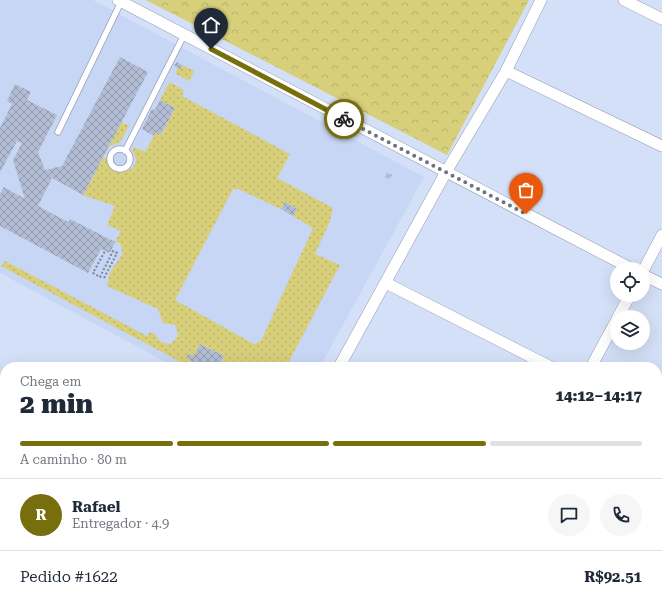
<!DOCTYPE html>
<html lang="pt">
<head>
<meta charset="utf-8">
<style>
	body { margin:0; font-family:"Roboto Serif",serif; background:#f6f6f7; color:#1f2937; height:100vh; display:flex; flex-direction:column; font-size:15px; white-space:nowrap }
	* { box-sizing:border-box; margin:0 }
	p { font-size:13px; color:#747a83 }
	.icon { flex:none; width:22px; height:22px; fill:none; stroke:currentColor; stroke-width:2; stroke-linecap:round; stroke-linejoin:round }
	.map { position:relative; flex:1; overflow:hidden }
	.details { position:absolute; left:0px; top:362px; width:662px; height:248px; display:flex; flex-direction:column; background:#fff; border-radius:16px 16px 0 0; box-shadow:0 4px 16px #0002 }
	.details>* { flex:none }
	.buttons { position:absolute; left:610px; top:262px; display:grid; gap:8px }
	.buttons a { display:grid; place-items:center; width:40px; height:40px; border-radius:50%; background:#fff; box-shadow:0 4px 16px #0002; font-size:20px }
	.pin { position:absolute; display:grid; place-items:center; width:34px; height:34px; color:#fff; margin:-41px -17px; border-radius:50% 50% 50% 0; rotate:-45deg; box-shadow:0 0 4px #0007 }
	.pin .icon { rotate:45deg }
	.courier { position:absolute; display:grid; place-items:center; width:40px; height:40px; margin:-20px; border:3px solid #776e0d; border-radius:50%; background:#fff; color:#222; box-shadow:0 1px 5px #0007 }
	.overview em { font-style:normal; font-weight:800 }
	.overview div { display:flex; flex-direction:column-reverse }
	.overview { display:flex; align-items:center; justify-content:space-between; height:68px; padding:0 20px }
	h1 { font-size:26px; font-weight:800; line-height:30px }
	.bar { display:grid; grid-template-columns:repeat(4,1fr); gap:6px 4px; align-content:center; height:48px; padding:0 20px }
	.bar i { height:5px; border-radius:3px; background:#e0e1e3 }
	.bar .on { background:#776e0d }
	.bar p { grid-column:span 4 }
	.line { display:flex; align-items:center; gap:10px; padding:0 20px; border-top:1px solid #e0e1e3 }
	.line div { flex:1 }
	.round { display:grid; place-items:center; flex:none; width:42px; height:42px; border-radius:21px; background:#f6f6f7 }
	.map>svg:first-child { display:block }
</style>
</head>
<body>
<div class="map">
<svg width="662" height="610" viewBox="0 0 662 610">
	<defs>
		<pattern id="grass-dots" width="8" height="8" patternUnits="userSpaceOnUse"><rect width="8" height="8" fill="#d7cf7a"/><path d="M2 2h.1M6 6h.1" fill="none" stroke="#b9b26b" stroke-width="1.8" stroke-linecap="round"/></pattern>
		<pattern id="forest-crowns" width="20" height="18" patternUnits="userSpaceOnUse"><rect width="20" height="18" fill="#d7cf7a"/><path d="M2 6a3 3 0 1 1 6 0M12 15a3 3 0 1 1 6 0" fill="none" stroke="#b9b26b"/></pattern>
		<pattern id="building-cross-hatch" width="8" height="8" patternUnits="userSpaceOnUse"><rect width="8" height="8" fill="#b2bdd4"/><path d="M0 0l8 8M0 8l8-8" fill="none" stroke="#929bae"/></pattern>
	</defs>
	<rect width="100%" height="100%" fill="#d4e0f7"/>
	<!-- built -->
	<path fill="#c7d6f4" d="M0 0H93L424 177 320 367H175L0 273Z"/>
	<!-- grass -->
	<path fill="url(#grass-dots)" fill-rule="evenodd" d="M182 65 194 71 189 81 176 74 177 67 180 69Z
		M169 83H171L184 90 182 96 290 154 277 178 333 208 330 221 315 254 340 265 286 367H219L224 356 200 344 194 356 189 354 187 358 204 367H190L1 266 5 261 147 336 150 332 155 334C159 342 162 343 171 344L178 336 177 330 175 325 163 323 158 309 107 286 110 272 123 254 120 243 115 242 121 231 107 225 115 206 83 195 103 157 106 158C114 183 147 169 132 151L134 147 145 152 156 132 162 134 175 108 160 100ZM233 189H238L281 209 285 202 297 209 293 216 313 228 261 341 254 344 175 300Z
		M121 122 129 126 120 142 108 147Z"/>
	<!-- forest -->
	<path fill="url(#forest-crowns)" d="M146 0H529L447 155Z"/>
	<!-- building -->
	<path fill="url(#building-cross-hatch)" d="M120 57 148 72 83 195 52 178 38 206 68 222 70 219 115 242 110 253 101 249 88 273 0 226V194L4 187 25 199 13 160 22 143 17 141 0 172V128L12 104 7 101 15 84 31 92 27 100 57 115 38 152 45 170 62 166Z
		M177 62 182 65 180 69 174 66Z
		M160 100 175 108 161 134 156 132 154 136 142 129 152 109 155 110Z
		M387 173 392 175 389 179 385 177Z
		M285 202 297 209 293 216 281 209Z
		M200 344 224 356 219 367H204L186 358 189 354 194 356Z"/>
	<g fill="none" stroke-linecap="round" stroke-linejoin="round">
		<defs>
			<path id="lane" d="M58 132 121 2
				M110 159a10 10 0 1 1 20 0a10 10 0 1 1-20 0Z
				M125 151 184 35"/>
			<path id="street" d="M118 0 632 269
				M624 0 662 19
				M506 71 662 146
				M643 271 662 235
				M643 275 662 284
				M386 283 551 367
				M618 317 630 295
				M339 367 446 172 506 71 541 0
				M591 367 617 319
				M657 421 662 423
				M213 610 215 605
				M464 610 466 605"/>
		</defs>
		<!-- lane casing -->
		<use href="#lane" stroke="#939eb4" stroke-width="7"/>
		<!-- street casing -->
		<use href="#street" stroke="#939eb4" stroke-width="12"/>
		<!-- path -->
		<path stroke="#7d8594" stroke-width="2" stroke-dasharray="2 2" stroke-linecap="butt" d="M104 278 117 253 113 251 100 277 93 273 105 251"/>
		<!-- lane -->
		<use href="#lane" stroke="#fff" stroke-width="5.5"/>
		<!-- street -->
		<use href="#street" stroke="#fff" stroke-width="11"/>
	</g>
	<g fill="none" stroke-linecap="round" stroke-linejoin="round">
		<!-- done -->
		<path stroke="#6c7381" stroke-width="4" stroke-dasharray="0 7.2" d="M344 119 526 214"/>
		<!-- route -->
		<path stroke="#776e0d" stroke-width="5" d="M211 49 344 119"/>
	</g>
</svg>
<div class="buttons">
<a><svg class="icon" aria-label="locate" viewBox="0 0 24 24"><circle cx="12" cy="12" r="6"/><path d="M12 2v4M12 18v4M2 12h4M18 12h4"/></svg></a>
<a><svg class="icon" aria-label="layers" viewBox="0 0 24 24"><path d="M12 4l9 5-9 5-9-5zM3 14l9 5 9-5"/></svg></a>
</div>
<div class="pin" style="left:526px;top:214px;background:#ea580c"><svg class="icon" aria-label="bag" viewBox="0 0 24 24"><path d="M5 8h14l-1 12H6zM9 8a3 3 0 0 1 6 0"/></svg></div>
<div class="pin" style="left:211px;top:49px;background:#1f2937"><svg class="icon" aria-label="home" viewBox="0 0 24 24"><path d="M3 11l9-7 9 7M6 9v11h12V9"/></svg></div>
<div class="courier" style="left:344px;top:119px"><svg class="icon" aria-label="bike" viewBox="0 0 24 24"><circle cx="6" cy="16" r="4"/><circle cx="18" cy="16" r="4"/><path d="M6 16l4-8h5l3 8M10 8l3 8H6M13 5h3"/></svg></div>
<section class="details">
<div class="overview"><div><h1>2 min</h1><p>Chega em</p></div><em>14:12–14:17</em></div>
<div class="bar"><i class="on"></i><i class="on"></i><i class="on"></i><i></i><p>A caminho · 80 m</p></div>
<div class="line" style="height:72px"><b class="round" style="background:#776e0d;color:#fff">R</b><div><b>Rafael</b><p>Entregador · 4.9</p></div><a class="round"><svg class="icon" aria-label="chat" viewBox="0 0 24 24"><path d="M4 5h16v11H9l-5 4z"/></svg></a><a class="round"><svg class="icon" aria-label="phone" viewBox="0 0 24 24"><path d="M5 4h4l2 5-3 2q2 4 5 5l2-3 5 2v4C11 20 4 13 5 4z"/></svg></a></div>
<div class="line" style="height:52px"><div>Pedido #1622</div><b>R$92.51</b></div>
</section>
</div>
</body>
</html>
